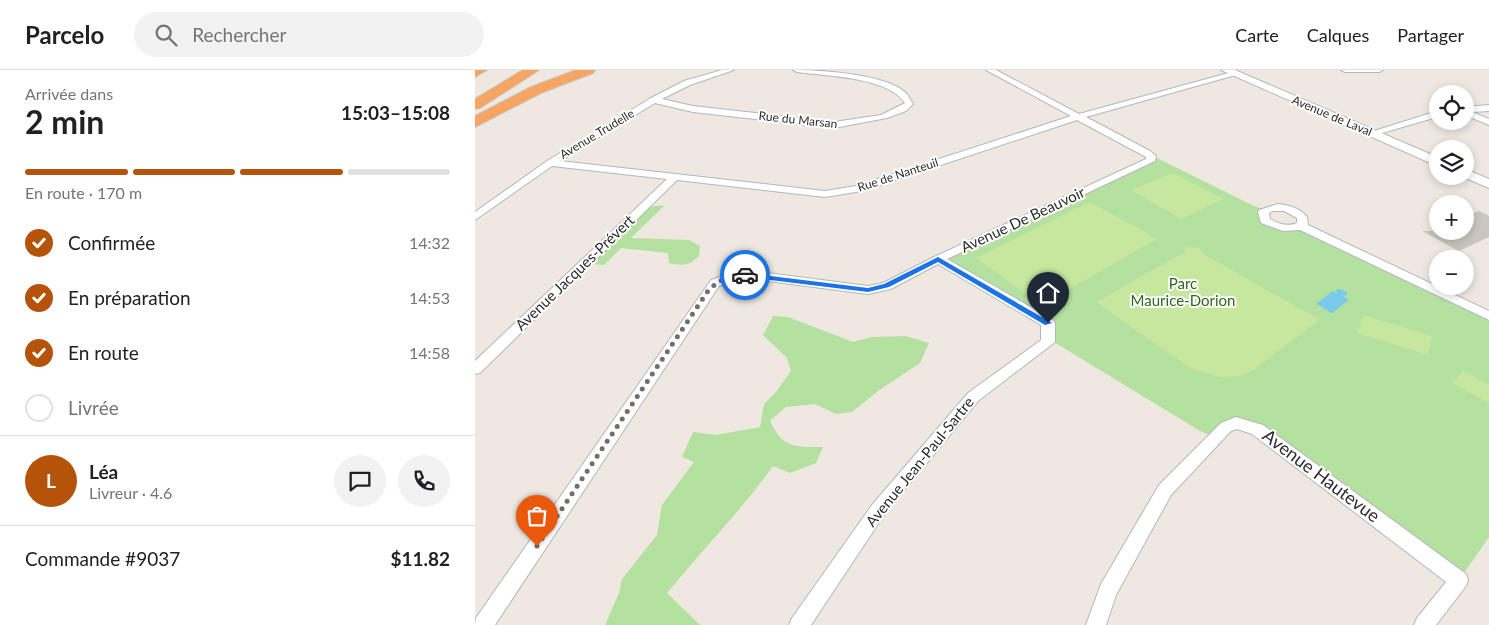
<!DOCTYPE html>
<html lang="fr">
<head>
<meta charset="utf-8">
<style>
	body { margin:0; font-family:Lato,sans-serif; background:#f2f2f2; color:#202124; height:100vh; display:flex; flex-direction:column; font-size:19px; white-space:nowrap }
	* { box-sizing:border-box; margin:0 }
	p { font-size:16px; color:#757577 }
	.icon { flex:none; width:28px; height:28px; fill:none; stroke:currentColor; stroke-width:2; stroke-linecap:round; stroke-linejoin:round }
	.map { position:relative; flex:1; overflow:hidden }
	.details { display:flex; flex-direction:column; background:#fff; width:475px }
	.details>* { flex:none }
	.fabs { position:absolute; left:954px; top:15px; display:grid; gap:10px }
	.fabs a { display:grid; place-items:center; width:45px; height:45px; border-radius:50%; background:#fff; box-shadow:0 2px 8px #0003; font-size:25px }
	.pin { position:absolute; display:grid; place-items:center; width:42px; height:42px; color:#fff; margin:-51px -21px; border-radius:50% 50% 50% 0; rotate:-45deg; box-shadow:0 0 5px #0007 }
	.pin .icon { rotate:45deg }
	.courier { position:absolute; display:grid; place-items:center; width:50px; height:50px; margin:-25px; border:4px solid #1a73e8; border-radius:50%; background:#fff; color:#222; box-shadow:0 1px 6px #0007 }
	.head em { font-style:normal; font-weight:700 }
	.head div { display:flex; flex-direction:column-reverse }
	.head { display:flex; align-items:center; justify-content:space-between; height:85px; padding:0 25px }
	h1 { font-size:32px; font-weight:700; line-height:38px }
	.bar { display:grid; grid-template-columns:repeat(4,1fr); gap:8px 5px; align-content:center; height:60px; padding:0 25px }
	.bar i { height:6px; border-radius:4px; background:#e0e0e0 }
	.bar .active { background:#b45309 }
	.bar p { grid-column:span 4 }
	.line { display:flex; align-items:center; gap:12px; padding:0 25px; border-top:1px solid #e0e0e0 }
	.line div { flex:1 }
	.round { display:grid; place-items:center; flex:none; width:52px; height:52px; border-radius:26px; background:#f2f2f2 }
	ol { padding:0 25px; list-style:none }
	li { display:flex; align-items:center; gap:15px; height:55px }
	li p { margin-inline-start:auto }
	li .icon { padding:5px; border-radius:50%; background:#b45309; color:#fff; stroke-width:4 }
	li:last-child { color:#757577 }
	li i { width:28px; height:28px; border:2px solid #e0e0e0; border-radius:50% }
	header { display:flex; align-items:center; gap:30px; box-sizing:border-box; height:70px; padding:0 25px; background:#fff; border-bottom:1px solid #e0e0e0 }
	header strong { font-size:24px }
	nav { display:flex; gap:28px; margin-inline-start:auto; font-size:18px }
	.search { width:350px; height:45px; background:#f2f2f2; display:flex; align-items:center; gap:12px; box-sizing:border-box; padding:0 18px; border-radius:28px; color:#757577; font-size:19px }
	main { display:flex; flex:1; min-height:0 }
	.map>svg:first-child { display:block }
</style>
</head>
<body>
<header>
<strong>Parcelo</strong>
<div class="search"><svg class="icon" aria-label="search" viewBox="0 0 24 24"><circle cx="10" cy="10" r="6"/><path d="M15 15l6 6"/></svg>Rechercher</div>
<nav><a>Carte</a><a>Calques</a><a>Partager</a></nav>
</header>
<main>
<section class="details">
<div class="head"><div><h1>2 min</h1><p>Arrivée dans</p></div><em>15:03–15:08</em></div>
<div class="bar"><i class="active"></i><i class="active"></i><i class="active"></i><i></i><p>En route · 170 m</p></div>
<ol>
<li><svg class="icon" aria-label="check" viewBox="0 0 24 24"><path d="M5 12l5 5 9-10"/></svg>Confirmée<p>14:32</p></li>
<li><svg class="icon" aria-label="check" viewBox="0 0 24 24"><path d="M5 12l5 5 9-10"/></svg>En préparation<p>14:53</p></li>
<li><svg class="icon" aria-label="check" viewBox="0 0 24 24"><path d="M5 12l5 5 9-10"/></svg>En route<p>14:58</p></li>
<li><i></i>Livrée</li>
</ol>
<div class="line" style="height:90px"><b class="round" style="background:#b45309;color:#fff">L</b><div><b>Léa</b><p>Livreur · 4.6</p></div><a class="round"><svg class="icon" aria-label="chat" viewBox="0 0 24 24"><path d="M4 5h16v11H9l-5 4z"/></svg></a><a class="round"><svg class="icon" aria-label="phone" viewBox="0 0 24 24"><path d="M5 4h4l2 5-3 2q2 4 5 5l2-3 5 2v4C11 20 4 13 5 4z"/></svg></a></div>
<div class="line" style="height:65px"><div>Commande #9037</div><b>$11.82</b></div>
</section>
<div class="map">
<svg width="1014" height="555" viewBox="0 0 1014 555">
	<rect width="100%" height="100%" fill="#eee8e1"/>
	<!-- green -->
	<path fill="#b5e1a0" d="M672 83 779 136 790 140V151L822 158 1014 246V467L984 510 782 359 761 353 739 367 725 361 574 269 573 253 463 189 673 93Z
		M190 135 156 168 214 170 225 176 224 186C214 196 207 196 194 193L193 183 146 178 129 195 115 194 173 137Z
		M298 246 313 247 378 272 397 267 431 266 454 273 445 293 403 321 377 342 361 344 340 334 311 337 295 351C308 379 321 377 348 377L341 393 315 403 298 396C266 441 227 480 192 523L225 555H130L144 523 147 509 182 465 187 435 219 392 207 387 218 362 241 365 285 357 289 334 301 322 316 301 312 288 288 265Z"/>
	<!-- pitch -->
	<path fill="#c6e79d" d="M698 103 748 129 706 149 656 120Z
		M615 132 682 169 567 235 501 188Z
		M711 177 724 178 729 184 845 250 777 301 764 306 745 307 715 298 621 232 710 182Z
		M888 245 957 266 953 285 883 263Z
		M988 301 1014 315V333L977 313Z"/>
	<!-- water -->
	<path fill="#7acae9" d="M864 219 872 222V225L868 226 874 230 857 243 841 234 858 221 862 223 861 220Z"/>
	<!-- building -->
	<path fill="#cac6bf" d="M990 139 998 143 1004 141 1014 146V167L984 181 947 161H990Z"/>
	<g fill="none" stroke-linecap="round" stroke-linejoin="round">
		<defs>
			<path id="street" d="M247 0H259L215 15 187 29 218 36 359 52 406 45 430 33C413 7 351 6 322 2L318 0C345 0 414 4 432 24 434 27 436 31 438 34L431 41 412 48 359 58 218 42 180 33 85 91 350 121 381 116 596 46 511 0H521L604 44 757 2 764 4 611 47 675 81 681 86 680 91 472 189 578 250 580 253V272L503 331 409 445 336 555H314L317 548 397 435 493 323 566 270V255L463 194 416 219 393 224 278 209H263L244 216 20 555H0L1 548 236 210 262 201H278L393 216 408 213 459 187 671 89V87L602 50 387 121 350 127 202 110 5 303 0 304V291L192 109 77 96 0 150V142L72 91 176 28 209 11Z
				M866 0H908L904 2H870Z
				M1014 35V41L997 42 1014 49V55L990 45V37Z
				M962 41V47L897 66 893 63Z
				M803 134C814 135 825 138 832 147L833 155 1014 241V250L825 160 808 161 786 153 783 142 784 140ZM798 141H809L822 148V153C813 157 804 154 795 149L794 143Z
				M761 347 788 355 991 504 993 510 991 516 961 555H939L942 548 971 512 777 364 762 359 756 361 696 425 641 525 631 555H611L626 514 684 415 746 353Z"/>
			<path id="secondary" d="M746 0H760L962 87V96Z
				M990 99 1014 109V118L986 106H990Z"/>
			<path id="highway" d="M0 0H12L0 7Z
				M48 0H64L5 38 0 39V29Z
				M101 0H120L118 3 66 23 0 57V46L56 17Z"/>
		</defs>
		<!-- street casing -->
		<use href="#street" stroke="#b4b6bf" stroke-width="2"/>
		<!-- secondary casing -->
		<use href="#secondary" stroke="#b4b6bf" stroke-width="2"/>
		<!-- highway casing -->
		<use href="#highway" stroke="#c8c8c8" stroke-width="2"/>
		<!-- street -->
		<use href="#street" fill="#fff" fill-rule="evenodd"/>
		<!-- secondary -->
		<use href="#secondary" fill="#fff" fill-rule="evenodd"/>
		<!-- highway -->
		<use href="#highway" fill="#f6a563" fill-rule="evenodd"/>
	</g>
	<!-- route -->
	<path fill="#1a73e8" d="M463 187 577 253 570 255 463 192 414 217 393 222 270 207 267 205 270 203 393 218 409 214Z"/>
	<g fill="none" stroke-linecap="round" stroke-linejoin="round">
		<!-- done -->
		<path stroke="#716e6c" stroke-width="5" stroke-dasharray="0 9" d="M62 476 233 221C243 210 255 205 270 205"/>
	</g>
	<g text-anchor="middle" stroke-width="4" stroke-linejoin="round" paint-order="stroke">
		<!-- far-street labels -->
		<g font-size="12" fill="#2d2d2d" stroke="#fff">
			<text transform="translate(857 46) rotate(23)" y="4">Avenue de Laval</text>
			<text transform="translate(323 50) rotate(6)" y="4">Rue du Marsan</text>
			<text transform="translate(122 64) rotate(-31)" y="4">Avenue Trudelle</text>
			<text transform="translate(423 105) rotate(-18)" y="4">Rue de Nanteuil</text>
		</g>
		<!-- street labels -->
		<g font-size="15" fill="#2d2d2d" stroke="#fff">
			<text transform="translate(548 150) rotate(-25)" y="5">Avenue De Beauvoir</text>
			<text transform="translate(100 203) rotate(-44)" y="5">Avenue Jacques-Prévert</text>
			<text transform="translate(445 392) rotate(-51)" y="5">Avenue Jean-Paul-Sartre</text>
		</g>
		<!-- park labels -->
		<g font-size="15" fill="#2d681f" stroke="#fff">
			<text x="708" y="219">Parc<tspan x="708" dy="17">Maurice-Dorion</tspan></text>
		</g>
		<!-- near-street labels -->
		<g font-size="18" fill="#2d2d2d" stroke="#fff">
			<text transform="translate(846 406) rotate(37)" y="6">Avenue Hautevue</text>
		</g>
	</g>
</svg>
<div class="fabs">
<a><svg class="icon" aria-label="locate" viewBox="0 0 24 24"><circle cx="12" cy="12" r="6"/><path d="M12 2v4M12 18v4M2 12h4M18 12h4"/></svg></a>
<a><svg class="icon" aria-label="layers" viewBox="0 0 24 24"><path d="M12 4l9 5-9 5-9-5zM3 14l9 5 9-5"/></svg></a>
<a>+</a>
<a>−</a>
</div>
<div class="pin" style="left:62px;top:476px;background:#ea580c"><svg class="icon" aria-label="bag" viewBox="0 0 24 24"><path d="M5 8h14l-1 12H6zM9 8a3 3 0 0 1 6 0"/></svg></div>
<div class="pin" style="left:573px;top:253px;background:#1f2937"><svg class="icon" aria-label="home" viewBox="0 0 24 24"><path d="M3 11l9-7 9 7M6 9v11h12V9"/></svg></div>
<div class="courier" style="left:270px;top:205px"><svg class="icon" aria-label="car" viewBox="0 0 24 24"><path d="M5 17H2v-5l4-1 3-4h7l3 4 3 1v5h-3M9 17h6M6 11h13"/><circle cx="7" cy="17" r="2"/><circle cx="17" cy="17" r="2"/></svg></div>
</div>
</main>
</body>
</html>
